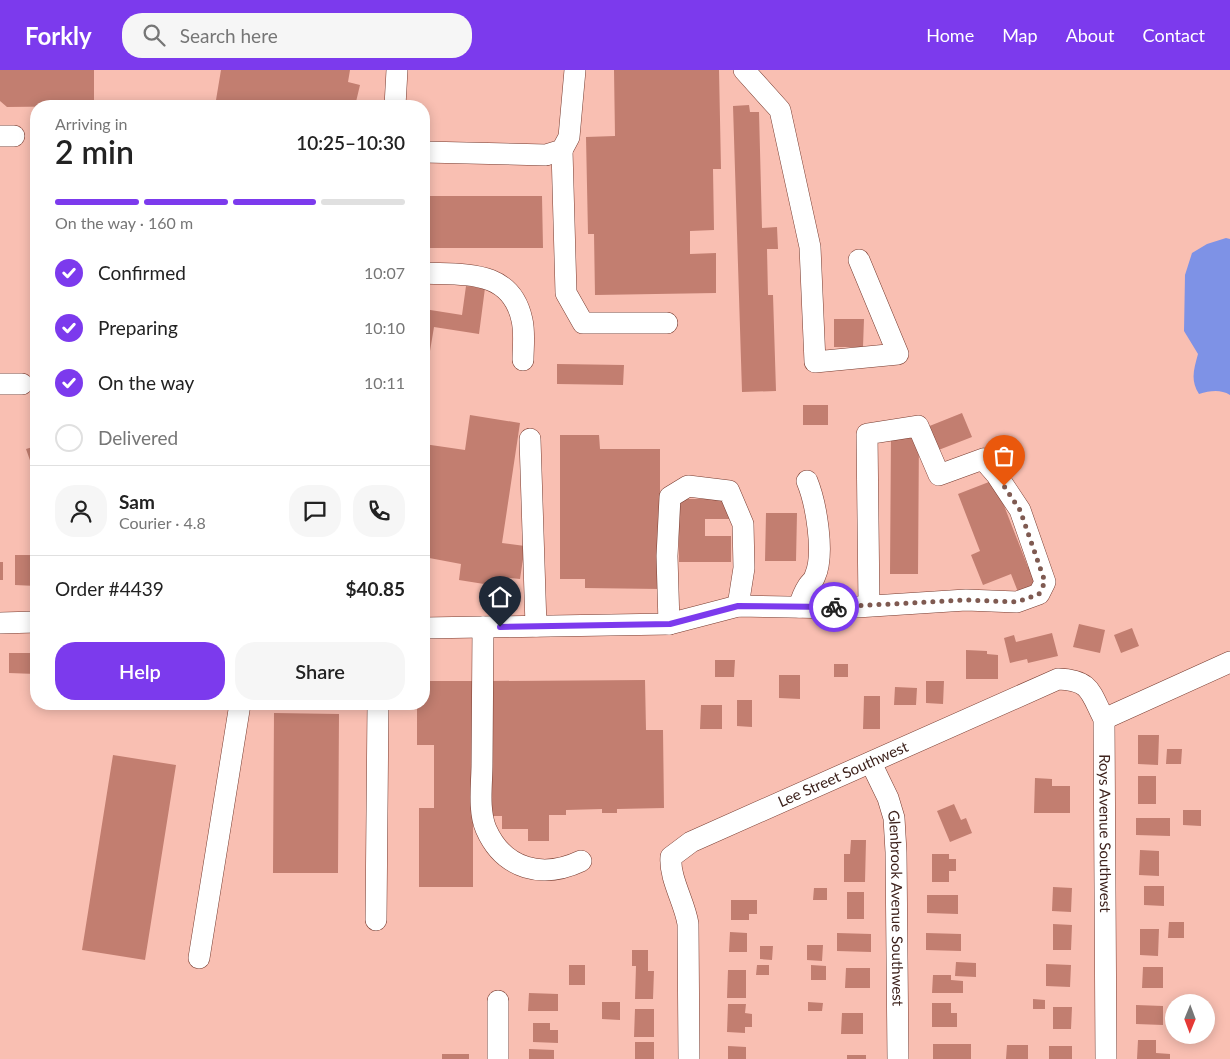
<!DOCTYPE html>
<html lang="en">
<head>
<meta charset="utf-8">
<style>
	body { margin:0; font-family:Lato,sans-serif; background:#f6f6f6; color:#222; height:100vh; display:flex; flex-direction:column; font-size:19px; white-space:nowrap }
	* { box-sizing:border-box; margin:0 }
	p { font-size:16px; color:#767676 }
	.icon { flex:none; width:28px; height:28px; fill:none; stroke:currentColor; stroke-width:2; stroke-linecap:round; stroke-linejoin:round }
	.map { position:relative; flex:1; overflow:hidden }
	.sheet { position:absolute; left:30px; top:30px; width:400px; height:610px; display:flex; flex-direction:column; background:#fff; border-radius:20px; box-shadow:0 2px 12px #0003 }
	.sheet>* { flex:none }
	.needle { width:32px; rotate:181deg }
	.buttons { position:absolute; left:1165px; top:924px; display:grid; gap:10px }
	.buttons a { display:grid; place-items:center; width:50px; height:50px; border-radius:50%; background:#fff; box-shadow:0 2px 12px #0003; font-size:25px }
	.pin { position:absolute; display:grid; place-items:center; width:42px; height:42px; color:#fff; margin:-51px -21px; border-radius:50% 50% 50% 0; rotate:-45deg; box-shadow:0 0 5px #0007 }
	.pin .icon { rotate:45deg }
	.courier { position:absolute; display:grid; place-items:center; width:50px; height:50px; margin:-25px; border:4px solid #7c3aed; border-radius:50%; background:#fff; color:#222; box-shadow:0 1px 6px #0007 }
	.overview em { font-style:normal; font-weight:600 }
	.overview div { display:flex; flex-direction:column-reverse }
	.overview { display:flex; align-items:center; justify-content:space-between; height:85px; padding:0 25px }
	h1 { font-size:32px; font-weight:600; line-height:38px }
	.bar { display:grid; grid-template-columns:repeat(4,1fr); gap:8px 5px; align-content:center; height:60px; padding:0 25px }
	.bar i { height:6px; border-radius:4px; background:#e0e0e0 }
	.bar .selected { background:#7c3aed }
	.bar p { grid-column:span 4 }
	.line { display:flex; align-items:center; gap:12px; padding:0 25px; border-top:1px solid #e0e0e0 }
	.line div { flex:1 }
	.round { display:grid; place-items:center; flex:none; width:52px; height:52px; border-radius:20px; background:#f6f6f6 }
	ol { padding:0 25px; list-style:none }
	li { display:flex; align-items:center; gap:15px; height:55px }
	li p { margin-inline-start:auto }
	li .icon { padding:5px; border-radius:50%; background:#7c3aed; color:#fff; stroke-width:4 }
	li:last-child { color:#767676 }
	li i { width:28px; height:28px; border:2px solid #e0e0e0; border-radius:50% }
	.cta { display:flex; gap:10px; margin-top:auto; padding:10px 25px }
	.cta a { flex:1; height:58px; border-radius:20px; background:#7c3aed; color:#fff; font-size:20px; font-weight:600; line-height:58px; text-align:center }
	.cta a+a { background:#f6f6f6; color:#222 }
	header { display:flex; align-items:center; gap:30px; box-sizing:border-box; height:70px; padding:0 25px; background:#7c3aed; color:#fff }
	header strong { font-size:24px }
	nav { display:flex; gap:28px; margin-inline-start:auto; font-size:18px }
	.search { width:350px; height:45px; background:#f6f6f6; display:flex; align-items:center; gap:12px; box-sizing:border-box; padding:0 18px; border-radius:20px; color:#767676; font-size:19px }
	.map>svg:first-child { display:block }
</style>
</head>
<body>
<header>
<strong>Forkly</strong>
<div class="search"><svg class="icon" aria-label="search" viewBox="0 0 24 24"><circle cx="10" cy="10" r="6"/><path d="M15 15l6 6"/></svg>Search here</div>
<nav><a>Home</a><a>Map</a><a>About</a><a>Contact</a></nav>
</header>
<div class="map">
<svg width="1230" height="989" viewBox="0 0 1230 989">
	<rect width="100%" height="100%" fill="#f9bfb2"/>
	<!-- water -->
	<path fill="#7e92e6" d="M1226 168 1230 169V325C1220 319 1210 321 1199 324 1190 310 1194 299 1198 284L1184 261 1185 205 1192 183 1207 174Z"/>
	<!-- building -->
	<path fill="#c27e70" d="M0 0H94V36L7 37 0 31Z
		M221 0H350L348 12 360 15 355 36H215Z
		M614 0H719L721 99H713L714 160 690 161V184L716 183V223L595 225 594 164H588L586 67 615 66Z
		M749 35 750 42H759L762 158 777 157 778 179H767L768 225H773L776 321 742 322 733 36Z
		M424 126H542L543 178H424Z
		M466 216 485 218 479 264 434 257 424 317V239L462 245Z
		M834 249H864L863 277H834Z
		M557 294 624 295 623 315 557 314Z
		M803 335H828V355H803Z
		M962 343 972 367 936 381 927 357Z
		M470 345 520 353 502 473 525 476 520 509 502 507 497 536 481 533 484 514 459 510 461 494 424 487V374L465 380Z
		M891 364H919L918 504H890Z
		M560 365H599L600 379H660V519L585 518V509H560Z
		M36 376V395L32 396 26 379Z
		M994 410 1028 497 1030 496 1037 514 1018 522 1011 504 983 515 971 485 980 481 958 424Z
		M679 429H730V449H705V466H731V492H679Z
		M766 443H797L796 491H765Z
		M15 485H36V516L15 515Z
		M0 492H3V510H0Z
		M1079 554 1105 560 1100 583 1073 577Z
		M1132 558 1139 576 1121 583 1114 565Z
		M1052 563 1058 586 1028 593 1027 589 1010 593 1004 568 1014 565 1016 572Z
		M966 580 987 581V584L998 585V609H966Z
		M9 583H36V604L9 603Z
		M715 590H735L734 607H715Z
		M834 594H848V607H834Z
		M779 605H800V629L779 628Z
		M645 610 646 660H663L664 738 617 739V743H602V739L566 740V745H549V771H528V759H502V746H491L490 611Z
		M424 611H473V817H419V738H434V675H417V634H424Z
		M926 611H944L943 634 926 633Z
		M895 617 917 618 916 635H894Z
		M864 626H880V659H863Z
		M737 630H752V657L737 656Z
		M701 635H722V659H700Z
		M274 643 339 644 338 803H273Z
		M1138 665H1159L1158 695 1138 694Z
		M1167 679H1182L1181 694H1166Z
		M113 685 176 695 145 890 82 880Z
		M1138 706H1156V734H1138Z
		M1035 708 1052 709V716H1070V743H1034Z
		M954 734 961 750 966 748 972 763 950 772 937 741Z
		M1183 740H1201V756L1183 755Z
		M1136 748H1170V766L1136 765Z
		M851 770H866L865 812H844V784H850Z
		M1140 780 1159 781V806L1139 805Z
		M932 784H949V789H956V801H949V812H932Z
		M1144 816H1164V836L1144 835Z
		M1053 817 1072 818 1071 842 1052 841Z
		M814 818H827V830H813Z
		M847 822H864V849H847Z
		M927 825H958V844L927 843Z
		M731 830H757V844H749V850H731Z
		M1169 852H1184V868H1168Z
		M1053 854 1072 855 1071 880H1053Z
		M1140 859H1159L1158 886 1140 885Z
		M730 862 747 863V882H729Z
		M837 863 871 864V882L837 881Z
		M926 863 961 864V881L926 880Z
		M807 875H823L822 891 807 890Z
		M760 876H773L772 890 760 889Z
		M632 880H648V901H654L653 929H635L636 896H632Z
		M956 892 976 893V907L955 906Z
		M1046 894 1071 895 1070 917 1046 916Z
		M569 895H585V915H569Z
		M757 895H769V905H756Z
		M811 895 826 896V910H811Z
		M1143 897H1163V918H1142Z
		M846 898H870V918H845Z
		M728 900H746V928H727Z
		M933 905H951V910L963 911V923H932Z
		M529 923 558 924V941H528Z
		M1033 929 1045 930V939H1033Z
		M602 932H620V950L602 949Z
		M808 932 823 933 822 941H808Z
		M932 933H951V943H957V957H932Z
		M728 934H746L745 943 752 944V957H745V963L727 962Z
		M1136 935 1163 936V955L1136 954Z
		M1053 937H1072L1071 959H1053Z
		M635 939H654V967H634Z
		M842 943H863V964H841Z
		M533 953H550V960H558V973L533 972Z
		M1138 970H1156V983L1170 984V989H1137Z
		M635 972H654V989H635Z
		M933 974H971V989H933Z
		M1007 975H1028V989H1006Z
		M728 976 746 977V989H728Z
		M1049 976H1072V989H1049Z
		M529 979 554 980V989H529Z
		M442 984H469V989H442Z
		M847 985H866V989H847Z"/>
	<g fill="none" stroke-linecap="round" stroke-linejoin="round">
		<defs>
			<g id="minor">
				<path d="M744 0 780 40 810 177 815 292 898 284 859 190"/>
				<path d="M395 36 397 0"/>
				<path d="M0 66H14"/>
				<path d="M562 80 566 223 583 253H667"/>
				<path d="M424 82 546 85 562 80 569 67 575 0"/>
				<path d="M424 203C465 205 511 199 522 250 525 263 523 277 523 290"/>
				<path d="M0 314H22"/>
				<path d="M530 369 536 556"/>
				<path d="M799 537C801 530 804 522 808 516 810 513 814 510 815 506 825 484 816 433 807 411"/>
				<path d="M0 553 36 552"/>
				<path d="M669 554 667 486 670 427 688 416 729 421 743 454 744 498 738 536"/>
				<path d="M483 557C483 603 482 649 482 694 482 714 478 740 486 759 504 800 543 809 581 791"/>
				<path d="M424 558 669 554 738 536 841 538 966 530 1017 532 1039 524 1045 512 1020 440 996 404 983 389 939 405 918 356 867 364 869 536"/>
				<path d="M1104 649 1230 592"/>
				<path id="s1" d="M871 693 888 728 894 748 896 782 898 989"/>
				<path d="M376 850 378 634"/>
				<path d="M199 888 240 634"/>
				<path d="M498 931V989"/>
				<path id="s2" d="M689 989 688 854C685 833 669 808 671 787L691 772 1058 609C1091 610 1090 622 1104 649L1106 989"/>
			</g>
		</defs>
		<!-- minor casing -->
		<use href="#minor" stroke="#763a2e" stroke-width="22"/>
		<!-- minor -->
		<use href="#minor" stroke="#fff" stroke-width="21"/>
	</g>
	<g fill="none" stroke-linecap="round" stroke-linejoin="round">
		<!-- done -->
		<path stroke="#7f5a51" stroke-width="5" stroke-dasharray="0 9" d="M834 537 966 530 1017 532 1039 524 1045 512 1020 440 1004 416"/>
		<!-- route -->
		<path stroke="#7c3aed" stroke-width="6" d="M500 557 670 554 738 536 834 537"/>
	</g>
	<g text-anchor="middle" stroke-width="4" stroke-linejoin="round" paint-order="stroke">
		<!-- street labels -->
		<g font-size="15" fill="#3e231d" stroke="#fcd0c6">
			<text dy="5" stroke="none"><textPath href="#s2" startOffset="396">Lee Street Southwest</textPath></text>
			<text dy="5" stroke="none"><textPath href="#s2" startOffset="812">Roys Avenue Southwest</textPath></text>
			<text dy="5" stroke="none"><textPath href="#s1" startOffset="150">Glenbrook Avenue Southwest</textPath></text>
		</g>
	</g>
</svg>
<div class="buttons">
<a><svg class="needle" viewBox="-14 -14 28 28"><path d="M0-13l5 13h-10z" fill="#e53935"/><path d="M0 13l5-13h-10z" fill="#767676"/></svg></a>
</div>
<div class="pin" style="left:1004px;top:416px;background:#ea580c"><svg class="icon" aria-label="bag" viewBox="0 0 24 24"><path d="M5 8h14l-1 12H6zM9 8a3 3 0 0 1 6 0"/></svg></div>
<div class="pin" style="left:500px;top:557px;background:#1f2937"><svg class="icon" aria-label="home" viewBox="0 0 24 24"><path d="M3 11l9-7 9 7M6 9v11h12V9"/></svg></div>
<div class="courier" style="left:834px;top:537px"><svg class="icon" aria-label="bike" viewBox="0 0 24 24"><circle cx="6" cy="16" r="4"/><circle cx="18" cy="16" r="4"/><path d="M6 16l4-8h5l3 8M10 8l3 8H6M13 5h3"/></svg></div>
<section class="sheet">
<div class="overview"><div><h1>2 min</h1><p>Arriving in</p></div><em>10:25–10:30</em></div>
<div class="bar"><i class="selected"></i><i class="selected"></i><i class="selected"></i><i></i><p>On the way · 160 m</p></div>
<ol>
<li><svg class="icon" aria-label="check" viewBox="0 0 24 24"><path d="M5 12l5 5 9-10"/></svg>Confirmed<p>10:07</p></li>
<li><svg class="icon" aria-label="check" viewBox="0 0 24 24"><path d="M5 12l5 5 9-10"/></svg>Preparing<p>10:10</p></li>
<li><svg class="icon" aria-label="check" viewBox="0 0 24 24"><path d="M5 12l5 5 9-10"/></svg>On the way<p>10:11</p></li>
<li><i></i>Delivered</li>
</ol>
<div class="line" style="height:90px"><a class="round"><svg class="icon" aria-label="person" viewBox="0 0 24 24"><circle cx="12" cy="8" r="4"/><path d="M4 21q1-7 8-7t8 7"/></svg></a><div><b>Sam</b><p>Courier · 4.8</p></div><a class="round"><svg class="icon" aria-label="chat" viewBox="0 0 24 24"><path d="M4 5h16v11H9l-5 4z"/></svg></a><a class="round"><svg class="icon" aria-label="phone" viewBox="0 0 24 24"><path d="M5 4h4l2 5-3 2q2 4 5 5l2-3 5 2v4C11 20 4 13 5 4z"/></svg></a></div>
<div class="line" style="height:65px"><div>Order #4439</div><b>$40.85</b></div>
<div class="cta"><a>Help</a><a>Share</a></div>
</section>
</div>
</body>
</html>
